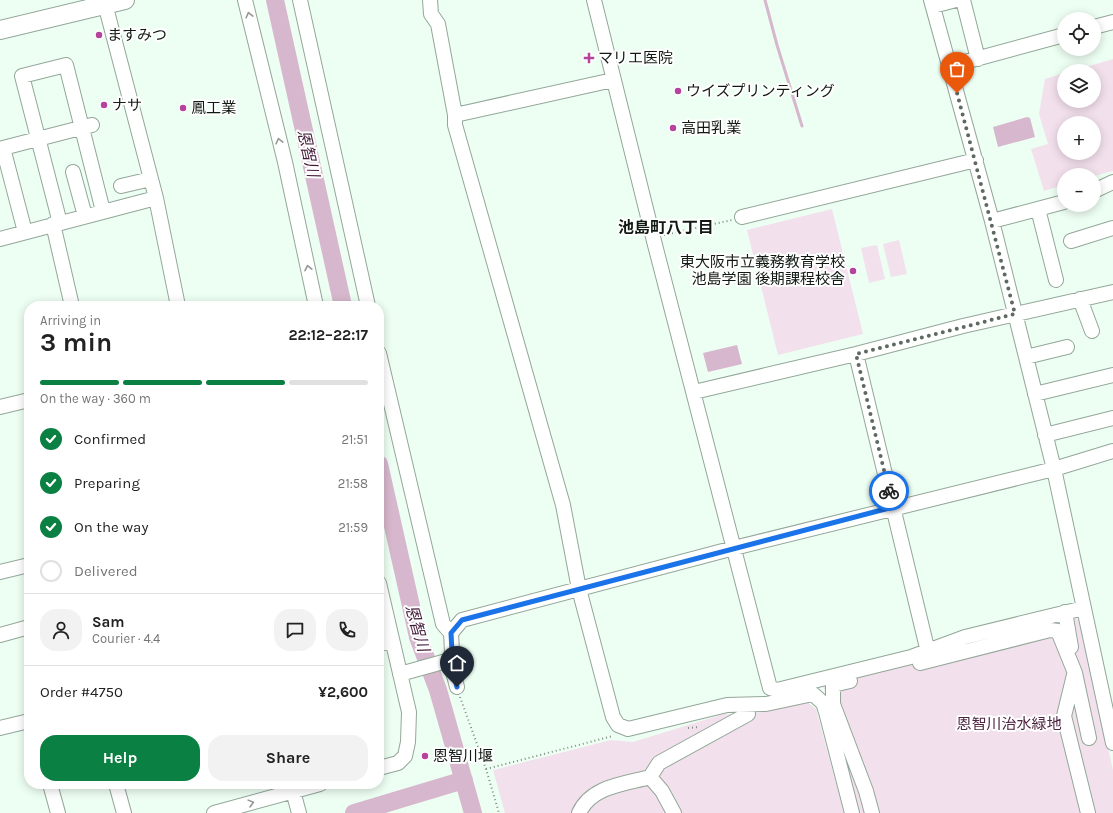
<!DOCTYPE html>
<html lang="en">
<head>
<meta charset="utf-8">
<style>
	body { margin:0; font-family:Karla,"Noto Sans JP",sans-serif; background:#f2f2f2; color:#222; height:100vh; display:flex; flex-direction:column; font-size:15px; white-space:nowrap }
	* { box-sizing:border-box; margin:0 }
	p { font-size:13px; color:#767676 }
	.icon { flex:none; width:22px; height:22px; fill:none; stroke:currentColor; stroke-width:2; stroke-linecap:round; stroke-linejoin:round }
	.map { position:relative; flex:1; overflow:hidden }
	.panel { position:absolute; left:24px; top:301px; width:360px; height:488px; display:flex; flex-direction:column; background:#fff; border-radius:16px; box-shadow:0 2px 10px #0003 }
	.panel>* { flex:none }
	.controls { position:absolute; left:1057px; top:12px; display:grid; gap:8px }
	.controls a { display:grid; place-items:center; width:44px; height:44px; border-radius:50%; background:#fff; box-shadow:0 2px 10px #0003; font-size:20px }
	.pin { position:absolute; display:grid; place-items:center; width:34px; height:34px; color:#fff; margin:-41px -17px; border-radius:50% 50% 50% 0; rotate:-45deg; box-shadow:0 0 4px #0007 }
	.pin .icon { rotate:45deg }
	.courier { position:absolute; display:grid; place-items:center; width:40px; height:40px; margin:-20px; border:3px solid #1a73e8; border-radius:50%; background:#fff; color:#222; box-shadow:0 1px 5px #0007 }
	.head em { font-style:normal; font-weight:700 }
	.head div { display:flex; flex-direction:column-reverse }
	.head { display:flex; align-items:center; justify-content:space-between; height:68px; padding:0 16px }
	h1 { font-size:26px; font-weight:700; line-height:30px }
	.bar { display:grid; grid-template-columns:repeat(4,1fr); gap:6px 4px; align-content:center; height:48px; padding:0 16px }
	.bar i { height:5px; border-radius:3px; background:#e0e0e0 }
	.bar .current { background:#0b8043 }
	.bar p { grid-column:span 4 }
	.line { display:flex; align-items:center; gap:10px; padding:0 16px; border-top:1px solid #e0e0e0 }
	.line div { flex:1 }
	.round { display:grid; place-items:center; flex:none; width:42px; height:42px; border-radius:16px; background:#f2f2f2 }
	ol { padding:0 16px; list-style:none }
	li { display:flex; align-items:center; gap:12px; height:44px }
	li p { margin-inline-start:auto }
	li .icon { padding:4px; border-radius:50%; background:#0b8043; color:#fff; stroke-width:4 }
	li:last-child { color:#767676 }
	li i { width:22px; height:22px; border:2px solid #e0e0e0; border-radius:50% }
	.cta { display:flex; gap:8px; margin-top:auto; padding:8px 16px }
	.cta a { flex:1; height:46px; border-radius:16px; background:#0b8043; color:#fff; font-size:16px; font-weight:700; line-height:46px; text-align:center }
	.cta a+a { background:#f2f2f2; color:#222 }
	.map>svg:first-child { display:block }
</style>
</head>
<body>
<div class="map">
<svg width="1113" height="813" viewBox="0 0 1113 813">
	<rect width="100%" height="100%" fill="#edfef2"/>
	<!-- green -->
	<path fill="#f3e0ed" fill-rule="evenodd" d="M1113 59V171L1094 176 1064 175V185L1044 191 1031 149 1048 144 1039 114 1045 79 1064 73V101H1094V71H1072ZM1064 123H1094V153H1064Z
		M832 209 863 334 778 355 747 230Z
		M899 240 907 274 891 277 883 244Z
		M877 245 885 279 869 283 861 248Z
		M1069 616 1079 620 1113 770V813H858L823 685 966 643Z
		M807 702 816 709 844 813H505L493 770 611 740 633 742 724 714 759 713Z"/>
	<!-- water -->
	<path fill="#d7b7cd" d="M1027 117 1030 118 1035 137 998 147 993 127Z
		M737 345 742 364 708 372 703 353Z"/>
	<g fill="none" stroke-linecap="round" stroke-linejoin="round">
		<!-- stream -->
		<path stroke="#d7b7cd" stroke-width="3" d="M765 0 777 45 802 126"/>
		<!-- river -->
		<path stroke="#d7b7cd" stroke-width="18" d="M275 0 343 306
			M379 464 418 637 438 690 473 813
			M354 813 464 780"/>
		<defs>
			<path id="minor" d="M104 0 156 198 178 306
				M245 0 285 162 316 306
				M300 0 368 306
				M430 0 431 14 438 24 455 115 613 80
				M594 0 655 245 770 688 777 690 911 657 965 637 1084 608
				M931 0 992 221 1054 469 1113 743
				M963 0 978 59
				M933 6 956 0
				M1094 27 1113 22
				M950 66 1064 35
				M455 115V125L563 505 579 589 613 717 618 725 628 729 727 705 766 704 813 694 823 703 826 712 852 813
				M73 172 85 216
				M121 186 151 179
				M1094 191 1113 182
				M1038 209 1056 280
				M742 217 976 160
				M992 221 1064 202
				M60 223 22 76 66 65 103 211
				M53 224 72 306
				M25 232 3 148 92 125
				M0 239 156 198
				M1071 241 1113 228
				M1080 299 1092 331
				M379 353 443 624 451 633 452 652 450 660 457 687
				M856 354 928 652
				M1026 357 1067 347
				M694 392 856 354 963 326 1113 292
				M1035 394 1113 375
				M0 407 29 400
				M1045 435 1113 418
				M0 572 29 565
				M379 583 409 712 408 742 405 756 398 763 379 768
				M1065 612 1071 647
				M451 633 462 620 734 548 1054 469 1113 451
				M0 635 29 627
				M379 644 392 641
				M920 663 1050 630 1058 631 1075 673 1089 738
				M400 674 450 660
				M1074 675 1064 716 1088 813
				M823 703 833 704 866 791 872 813
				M833 704V685L850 681
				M0 728 29 721
				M650 777 662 791 674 813
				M50 784 58 813
				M116 784 124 813
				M293 791 299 813
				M214 813 320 784
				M579 813C591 786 625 784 650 777L659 763 748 714"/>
			<path id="major" d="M0 30 125 0"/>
		</defs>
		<!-- minor casing -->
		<use href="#minor" stroke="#93a799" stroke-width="16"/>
		<!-- major casing -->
		<use href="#major" stroke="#93a799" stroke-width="20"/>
		<!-- path -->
		<path stroke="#7f8c83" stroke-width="2" stroke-dasharray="1 3" stroke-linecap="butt" d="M664 235 732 220
			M460 697 486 769 499 813
			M688 728 699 727
			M486 769 613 736"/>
		<!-- minor -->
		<use href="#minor" stroke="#fff" stroke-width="14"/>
		<!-- major -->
		<use href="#major" stroke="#fff" stroke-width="18"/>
	</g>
	<!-- one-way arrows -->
	<defs><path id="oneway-chevron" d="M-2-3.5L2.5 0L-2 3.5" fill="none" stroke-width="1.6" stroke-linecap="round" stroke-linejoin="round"/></defs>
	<g stroke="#949895">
		<use href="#oneway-chevron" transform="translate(249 15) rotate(-104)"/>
		<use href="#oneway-chevron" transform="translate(279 141) rotate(-104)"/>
		<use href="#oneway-chevron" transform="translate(308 268) rotate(-102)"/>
		<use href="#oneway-chevron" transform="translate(251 803) rotate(-15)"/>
	</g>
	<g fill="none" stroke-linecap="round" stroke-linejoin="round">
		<!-- done -->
		<path stroke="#5e6961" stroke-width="4" stroke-dasharray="0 7.2" d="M889 491 856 354 1015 314 957 93"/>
		<!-- route -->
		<path stroke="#1a73e8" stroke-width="5" d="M457 687 450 660 452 652 451 633 462 620 893 507 889 491"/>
	</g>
	<!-- markers -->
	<g fill="#b5429b" stroke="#fff" stroke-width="1.5">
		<circle cx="99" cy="35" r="4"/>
		<path d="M587 52h4v4h4v4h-4v4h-4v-4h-4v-4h4z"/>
		<circle cx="678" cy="91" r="4"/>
		<circle cx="104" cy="105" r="4"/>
		<circle cx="183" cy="108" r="4"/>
		<circle cx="673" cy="128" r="4"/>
		<circle cx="853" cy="271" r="4"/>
		<circle cx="425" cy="756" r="4"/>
	</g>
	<g text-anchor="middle" stroke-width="4" stroke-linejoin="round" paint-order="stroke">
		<!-- poi labels -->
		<g font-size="15" fill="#111913" stroke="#fff" text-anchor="start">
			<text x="107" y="40">ますみつ</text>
			<text x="598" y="63">マリエ医院</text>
			<text x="686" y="96">ウイズプリンティング</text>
			<text x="112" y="110">ナサ</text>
			<text x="191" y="113">鳳工業</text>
			<text x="681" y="133">高田乳業</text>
			<text x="845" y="267" text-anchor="end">東大阪市立義務教育学校<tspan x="845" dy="17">池島学園 後期課程校舎</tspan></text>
			<text x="433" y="761">恩智川堰</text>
		</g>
		<!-- park labels -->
		<g font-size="15" fill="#4d2442" stroke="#fff">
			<text x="1009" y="729">恩智川治水緑地</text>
		</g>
		<!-- water labels -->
		<g font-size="16" font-style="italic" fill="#421a38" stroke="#fff">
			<text transform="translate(309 153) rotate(77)" y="6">恩智川</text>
			<text transform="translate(418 628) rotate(74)" y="6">恩智川</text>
		</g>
		<!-- neighbourhood labels -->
		<g font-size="16" font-weight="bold" fill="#111913" stroke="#fff">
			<text x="666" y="233">池島町八丁目</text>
		</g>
	</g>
</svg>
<div class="controls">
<a><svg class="icon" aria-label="locate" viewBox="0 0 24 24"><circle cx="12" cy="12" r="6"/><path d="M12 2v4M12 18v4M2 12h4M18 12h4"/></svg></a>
<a><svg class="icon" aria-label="layers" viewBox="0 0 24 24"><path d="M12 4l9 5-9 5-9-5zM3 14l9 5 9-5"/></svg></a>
<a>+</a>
<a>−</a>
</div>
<div class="pin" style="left:957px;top:93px;background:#ea580c"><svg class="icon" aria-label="bag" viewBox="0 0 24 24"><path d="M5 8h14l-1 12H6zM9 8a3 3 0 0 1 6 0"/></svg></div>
<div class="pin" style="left:457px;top:687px;background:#1f2937"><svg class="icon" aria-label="home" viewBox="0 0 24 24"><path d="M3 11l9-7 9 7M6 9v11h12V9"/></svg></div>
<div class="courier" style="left:889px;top:491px"><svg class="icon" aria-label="bike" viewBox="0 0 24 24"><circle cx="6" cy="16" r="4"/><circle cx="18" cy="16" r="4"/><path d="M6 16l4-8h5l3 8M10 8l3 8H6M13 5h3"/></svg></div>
<section class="panel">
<div class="head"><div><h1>3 min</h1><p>Arriving in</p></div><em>22:12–22:17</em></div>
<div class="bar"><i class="current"></i><i class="current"></i><i class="current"></i><i></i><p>On the way · 360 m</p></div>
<ol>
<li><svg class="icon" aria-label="check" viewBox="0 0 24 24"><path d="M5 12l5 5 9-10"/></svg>Confirmed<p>21:51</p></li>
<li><svg class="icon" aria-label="check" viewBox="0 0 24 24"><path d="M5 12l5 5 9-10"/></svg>Preparing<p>21:58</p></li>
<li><svg class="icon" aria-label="check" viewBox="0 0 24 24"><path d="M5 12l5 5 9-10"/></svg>On the way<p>21:59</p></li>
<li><i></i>Delivered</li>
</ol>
<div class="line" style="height:72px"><a class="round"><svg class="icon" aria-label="person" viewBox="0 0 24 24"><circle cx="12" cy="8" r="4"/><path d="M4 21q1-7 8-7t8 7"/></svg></a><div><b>Sam</b><p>Courier · 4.4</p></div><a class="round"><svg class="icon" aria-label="chat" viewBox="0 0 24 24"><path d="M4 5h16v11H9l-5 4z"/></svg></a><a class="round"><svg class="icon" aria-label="phone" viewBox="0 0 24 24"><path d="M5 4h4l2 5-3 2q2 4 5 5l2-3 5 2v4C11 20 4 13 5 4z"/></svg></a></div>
<div class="line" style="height:52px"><div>Order #4750</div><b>¥2,600</b></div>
<div class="cta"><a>Help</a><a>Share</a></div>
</section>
</div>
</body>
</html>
